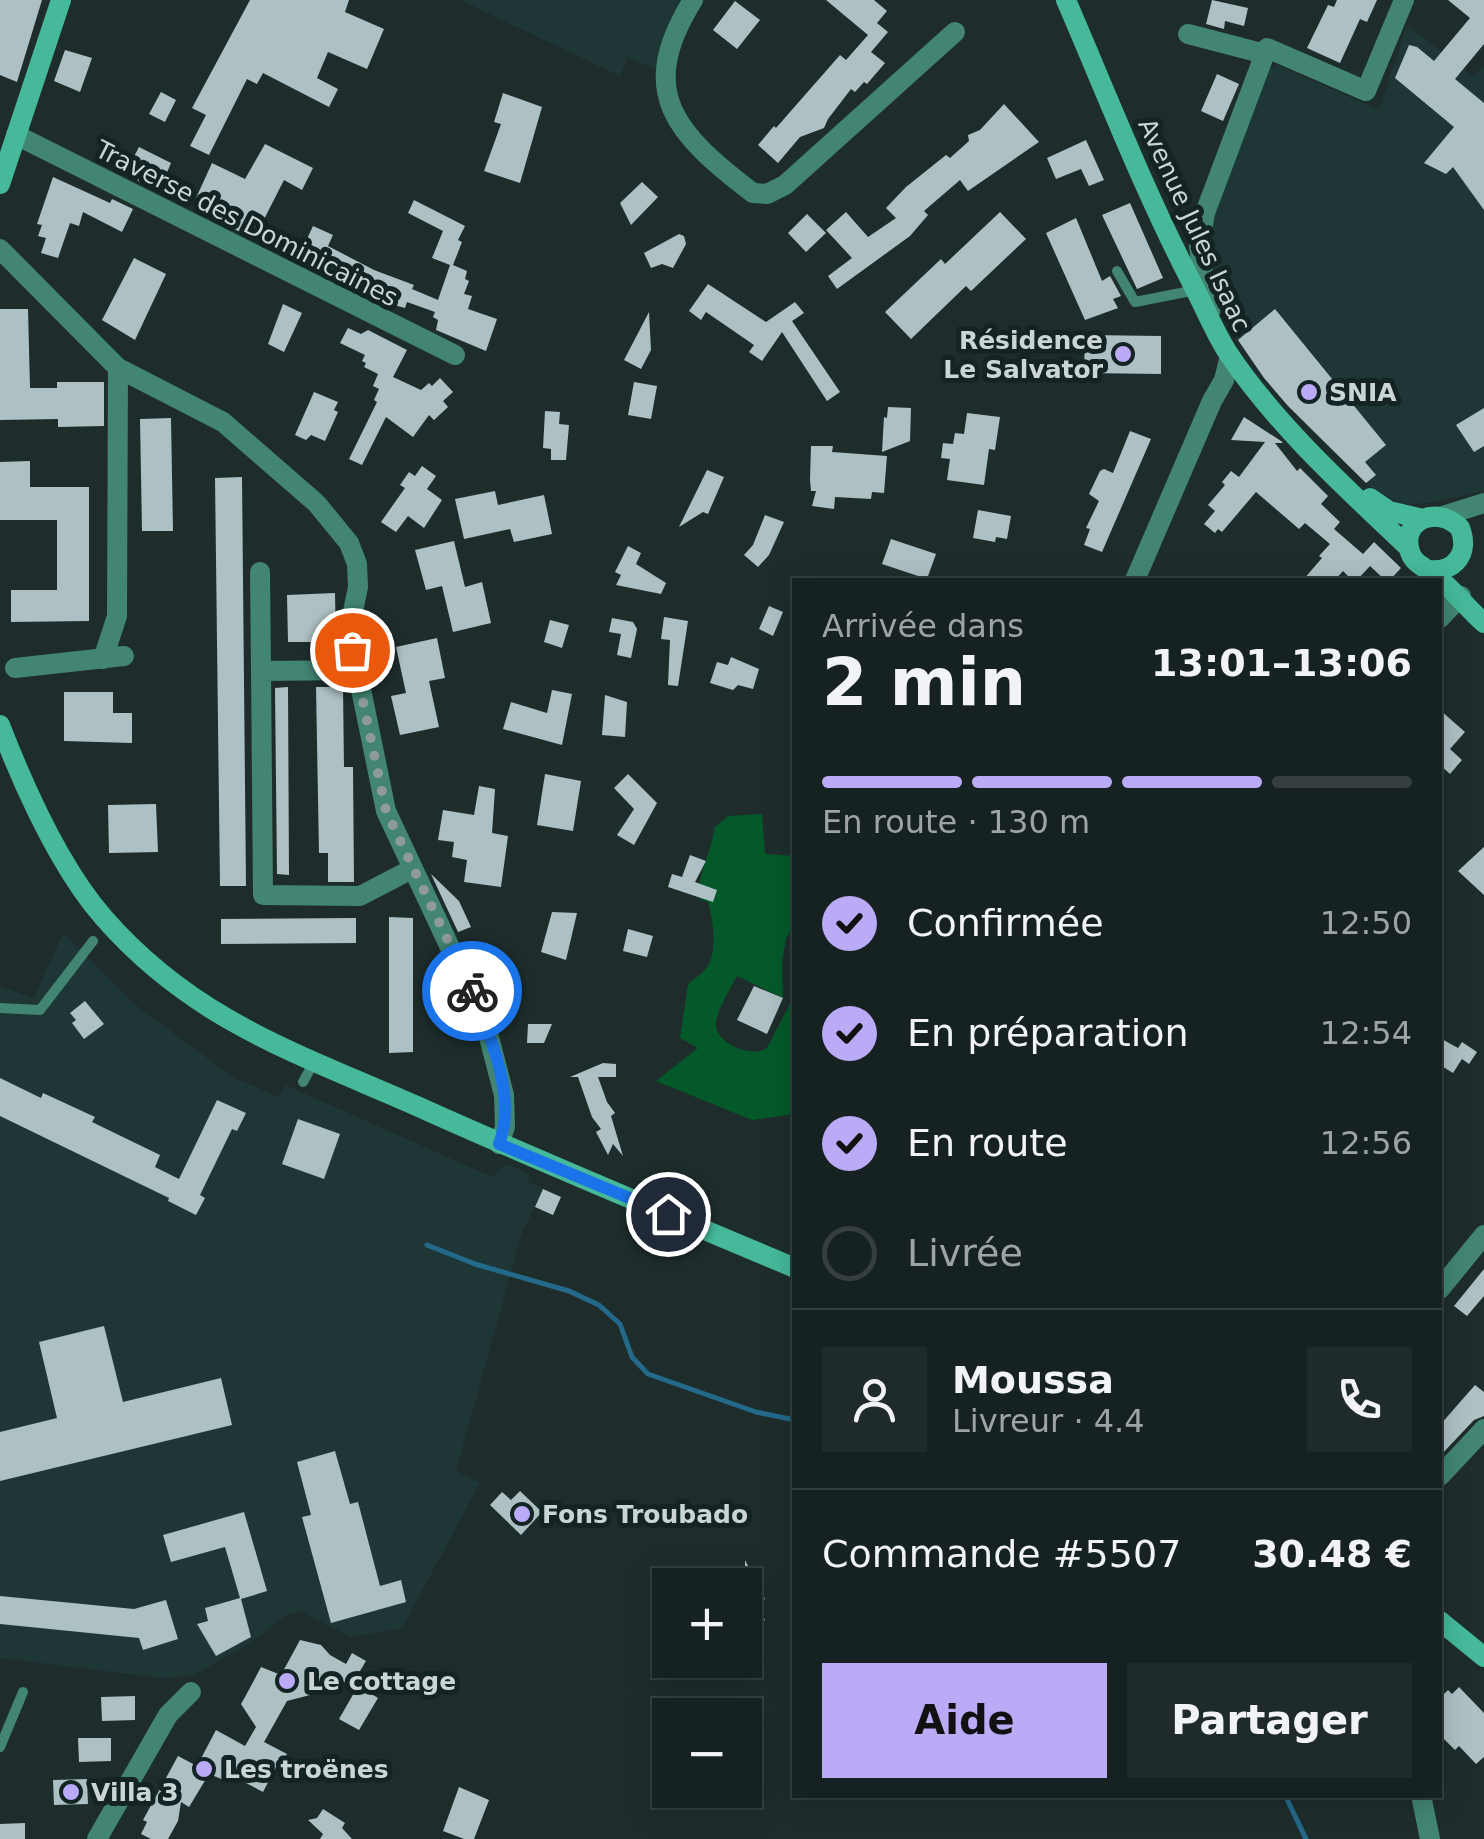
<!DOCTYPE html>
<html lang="fr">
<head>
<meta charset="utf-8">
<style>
	body { margin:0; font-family:"DejaVu Sans",sans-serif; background:#1f2a2a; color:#f1f3f6; height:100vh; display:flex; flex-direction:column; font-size:38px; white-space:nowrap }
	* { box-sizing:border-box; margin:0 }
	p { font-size:32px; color:#9ea4a5 }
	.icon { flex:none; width:55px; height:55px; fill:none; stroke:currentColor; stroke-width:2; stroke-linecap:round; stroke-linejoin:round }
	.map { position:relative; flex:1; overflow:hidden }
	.side { position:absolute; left:792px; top:578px; width:650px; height:1220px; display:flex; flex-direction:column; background:#162221; border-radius:0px; box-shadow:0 5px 25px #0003,0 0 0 2px #353f3f }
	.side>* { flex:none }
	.fabs { position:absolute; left:652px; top:1568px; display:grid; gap:20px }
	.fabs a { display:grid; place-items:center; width:110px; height:110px; border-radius:0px; background:#162221; box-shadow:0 5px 25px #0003,0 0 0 2px #353f3f; font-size:50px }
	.pin { position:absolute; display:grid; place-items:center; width:85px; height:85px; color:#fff; margin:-42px; border:5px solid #fff; border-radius:50%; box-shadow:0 2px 10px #0007 }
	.courier { position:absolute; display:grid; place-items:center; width:100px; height:100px; margin:-50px; border:8px solid #1a73e8; border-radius:50%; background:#fff; color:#222; box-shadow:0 2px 12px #0007 }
	.headline em { font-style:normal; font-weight:800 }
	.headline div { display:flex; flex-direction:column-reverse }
	.headline { display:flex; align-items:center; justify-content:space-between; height:170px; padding:0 30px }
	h1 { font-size:65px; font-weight:800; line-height:75px }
	.bar { display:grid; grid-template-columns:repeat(4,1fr); gap:15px 10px; align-content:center; height:120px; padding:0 30px }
	.bar i { height:12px; border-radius:8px; background:#353f3f }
	.bar .current { background:#bbaaf6 }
	.bar p { grid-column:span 4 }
	.line { display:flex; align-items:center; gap:25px; padding:0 30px; border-top:2px solid #353f3f }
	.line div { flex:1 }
	.round { display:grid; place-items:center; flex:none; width:105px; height:105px; border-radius:0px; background:#1f2a2a }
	ol { padding:0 30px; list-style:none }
	li { display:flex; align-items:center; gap:30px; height:110px }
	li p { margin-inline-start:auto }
	li .icon { padding:10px; border-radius:50%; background:#bbaaf6; color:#111; stroke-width:4 }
	li:last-child { color:#9ea4a5 }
	li i { width:55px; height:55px; border:5px solid #353f3f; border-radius:50% }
	.button { display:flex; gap:20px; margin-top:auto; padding:20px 30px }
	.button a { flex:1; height:115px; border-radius:0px; background:#bbaaf6; color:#111; font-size:40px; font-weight:800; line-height:115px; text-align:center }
	.button a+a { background:#1f2a2a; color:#f1f3f6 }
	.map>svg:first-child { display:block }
</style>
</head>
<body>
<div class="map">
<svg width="1484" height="1839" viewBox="0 0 1484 1839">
	<rect width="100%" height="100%" fill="#1e2d2c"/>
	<!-- built -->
	<path fill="#1e3736" d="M460 0H682L662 39 656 69 628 58 620 76Z
		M1407 25 1474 77 1484 65V491L1428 503 1402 504 1374 490 1317 436 1264 378 1223 320 1233 307 1219 291 1213 290 1207 275 1211 212 1270 68 1278 65 1379 110Z
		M63 933 133 1003 234 1078 279 1097 285 1085 492 1177 506 1164 530 1174 528 1181 543 1189 521 1236 456 1471 480 1483 402 1628 351 1637 300 1611 285 1615 256 1639 193 1676 162 1678 0 1658V986L34 998Z"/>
	<!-- green -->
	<path fill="#04592a" d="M762 814 765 854 795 856V924L786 939 782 963 783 998 737 976C730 990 718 1007 716 1023 714 1043 752 1059 767 1048L795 994V1114L752 1120 656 1081 698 1048 680 1038 688 984C694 979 703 973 707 967 718 951 713 919 708 902L700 899C695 877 713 851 714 828L728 816Z"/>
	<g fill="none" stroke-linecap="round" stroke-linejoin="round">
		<!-- stream -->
		<path stroke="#22698a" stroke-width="5" d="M427 1245 475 1264 569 1291 599 1305 620 1324 632 1357 648 1374 756 1412 795 1420
			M1285 1795 1306 1839"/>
	</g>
	<!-- building -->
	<path fill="#adc0c4" d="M0 0H42L17 82 0 75Z
		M250 0H349L345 12 384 29 367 69 328 52 317 78 338 89 329 107 263 73 257 84 247 79 209 155 190 146 206 115 192 108Z
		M826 0H874L887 11 877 23 888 32 871 52 885 63 867 84 864 82 855 92 851 89 828 119 824 128 800 137 778 163 758 145 774 126 776 128 840 55 846 60 868 35Z
		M1212 0 1248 8 1244 26 1225 21 1224 29 1206 24Z
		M1337 0H1377L1367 22 1360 19 1340 63 1307 48 1328 5 1334 7Z
		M1448 0H1484V44L1455 79 1484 103V210L1453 167 1446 174 1424 163 1454 127 1395 78 1409 45 1417 47 1434 61 1470 18Z
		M735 1 760 20 737 49 713 30Z
		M65 50 92 58 80 92 54 81Z
		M1217 74 1239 84 1223 121 1201 111Z
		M161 92 176 100 165 122 149 114Z
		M503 93 542 107 520 183 484 171 501 124 494 122Z
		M1004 104 1039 142 968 191 960 180 924 211 928 215 910 236 837 289 828 276 852 258 826 230 846 212 868 237 896 218 886 208 906 187 946 155 950 158 969 141 968 135 980 130Z
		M1086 140 1104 180 1089 186 1081 169 1056 179 1047 158Z
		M265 144 313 168 302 190 284 180 254 239 203 213 207 203 196 198 212 163 245 179Z
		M139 147 171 163 159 191 125 174Z
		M53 177 110 203 112 199 133 209 122 232 83 212 79 226 70 223 58 258 41 253 46 238 38 236 42 225 37 224Z
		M642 182 658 197 631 225 620 203Z
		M414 200 465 226 458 240 462 242 453 265 467 271 465 279 469 281 464 294 472 296 468 309 497 319 486 351 436 330 438 320 433 317 435 312 407 302 405 308 387 303 389 299 300 254 313 226 333 235 328 246 374 270 414 285 412 289 438 300 450 265 432 258 443 231 408 213Z
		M1130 203 1163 278 1137 289 1102 215Z
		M1000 212 1026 239 971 291 966 286 911 339 885 312 941 259 945 264Z
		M807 214 826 233 806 252 788 233Z
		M1076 218 1102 281 1110 276 1121 296 1113 299 1118 308 1085 320 1046 233Z
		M679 234 684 236 686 244 673 268 662 264 651 268 644 253Z
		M134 258 166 274 135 340 102 320Z
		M708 284 766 322 795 302 804 313 792 321 840 392 827 401 782 332 762 361 749 352 754 345 706 312 701 320 689 311Z
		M283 304 302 313 284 352 268 344Z
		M0 309H28L30 388H57V382H104V426L58 427V419L0 420Z
		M1275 309 1386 445 1365 462 1376 475 1366 483 1288 406 1264 378 1238 340Z
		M649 312 651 350 641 369 624 360Z
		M348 328 361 334 368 330 407 350 393 377 421 390 429 383 432 386 440 378 453 392 443 401 448 407 434 420 429 415 413 437 386 417 362 465 349 459 377 402 374 400 379 389 373 386 378 374 364 367 366 363 362 361 365 355 340 343Z
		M1085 335 1161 336V374L1084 373Z
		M634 382 657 386 651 419 628 415Z
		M314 392 338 402 334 410 338 412 325 441 311 435 306 440 295 435Z
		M888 407 911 408 910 441 882 452 884 417 887 418Z
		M1484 408V446L1474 452 1456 425Z
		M545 411 560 412 559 424 569 425 566 460H551V449L543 448Z
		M967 413 1000 417 995 450 989 449 984 485 947 480 950 459 941 458 943 443 953 444 955 433 964 434Z
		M1244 417 1281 441 1283 443H1275L1297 471 1300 468 1328 496 1321 504 1340 522 1334 529 1363 554 1374 542 1401 568 1390 580H1385L1370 566 1357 580H1352L1343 571 1335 580H1303L1322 558 1319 556 1330 544 1305 523 1299 529 1256 492 1222 532 1218 529 1215 533 1204 524 1215 511 1208 505 1225 485 1222 482 1231 471 1239 477 1265 442 1231 440Z
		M171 418 173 531H142L140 419Z
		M1130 431 1151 439 1102 552 1084 545 1090 529 1086 528 1099 501 1089 494 1100 471 1104 469 1113 473Z
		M811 446H833L832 452 887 456 884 493 872 492 871 499 835 497 834 509 812 506 816 491H811L810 480Z
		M30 461V487H89V621L11 622V590H57V520H0V462Z
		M422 466 436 476 427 489 442 500 424 528 408 516 396 532 381 522 405 488 400 485 409 472 415 476Z
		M707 470 724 477 708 514 703 512 679 527Z
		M242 477 246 886H220L215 478Z
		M495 491 498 505 544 495 552 534 514 542 510 529 464 539 455 499Z
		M978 510 1011 516 1007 539 996 537 995 542 973 538Z
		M765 515 784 522 769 555 758 567 744 555 753 545Z
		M891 539 936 554 927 579 882 564Z
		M454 541 465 587 482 582 491 623 453 632 442 586 426 590 415 550Z
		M628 546 641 553 636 564 666 583 661 594 616 585 621 575 615 572Z
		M335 593 336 642H288L287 595Z
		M769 606 783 612 773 636 759 629Z
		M664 617 688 621 678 686 668 685 670 640 661 639Z
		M612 618 633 622 637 629 631 658 617 655 621 634 609 632Z
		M550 620 569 625 562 648 544 642Z
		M437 638 445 678 429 681 439 727 400 735 391 696 406 693 396 647Z
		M731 657 759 669 753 689 738 685 733 690 710 683 717 662 728 665Z
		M288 687 289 875 277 874 275 688Z
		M316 687H343L344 767H353L354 882H328V853H319Z
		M552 690 572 694 562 745 503 729 511 702 547 713Z
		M64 692H113V713H132V743L64 741Z
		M605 695 627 702 625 737 602 735Z
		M1440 710 1465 732 1450 749 1462 760 1450 774 1440 765Z
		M545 774 581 781 573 831 537 825Z
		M628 774 657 803 634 845 617 835 634 809 614 788Z
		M479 786 495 789 492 833 508 836 501 887 464 882 467 860 452 857 454 842 438 840 443 810 474 815Z
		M156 804 158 852 109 853 108 805Z
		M1484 847V895L1458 871Z
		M690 855 706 861 695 882 717 890 713 902 668 887 672 874 682 877Z
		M431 874 459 901 471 927 458 932Z
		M552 912 577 913 566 960 541 952Z
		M389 917 413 918V1052L389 1053Z
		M356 918V943L221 944V919Z
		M628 929 653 936 647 957 623 951Z
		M754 986 783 998 767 1034 737 1020Z
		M85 1001 104 1024 84 1039 72 1023 76 1020 70 1013Z
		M528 1024H552L544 1043H527Z
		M1440 1038 1458 1048 1462 1042 1477 1052 1469 1064 1462 1059 1453 1073 1440 1065Z
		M603 1063 616 1064V1077H598L607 1102 615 1113 611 1116 623 1156 613 1144 608 1155 596 1132 601 1129 592 1117 578 1077H570Z
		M0 1078 41 1098 43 1093 95 1117 92 1122 160 1155 155 1167 179 1179 217 1100 246 1113 237 1131 232 1129 200 1195 205 1198 196 1215 168 1201 169 1198 0 1116Z
		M298 1119 340 1134 324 1179 282 1164Z
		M543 1189 561 1197 553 1215 535 1207Z
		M1484 1269V1296L1467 1316 1454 1306Z
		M104 1326 123 1402 221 1378 232 1425 0 1481V1432L57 1418 39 1342Z
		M1475 1385 1484 1392V1416L1474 1420 1440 1456V1425Z
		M335 1451 350 1504 358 1502 380 1586 401 1580 406 1602 331 1623 302 1517 311 1515 297 1462Z
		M520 1491 542 1512 521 1535 490 1505 502 1492 511 1500Z
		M244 1512 267 1591 241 1599 251 1637 216 1656 197 1624 208 1621 205 1608 240 1598 225 1547 171 1562 163 1535Z
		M745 1560 765 1599 757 1604 765 1620 745 1632Z
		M0 1596 134 1609 166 1600 178 1639 143 1650 139 1638 0 1624Z
		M300 1640 321 1645 330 1655 346 1664 352 1653 366 1661 351 1686 327 1672 310 1695 287 1701 264 1742 287 1754 280 1767 277 1765 263 1792 233 1776 229 1782 209 1774 189 1807 181 1802 178 1821 168 1839H151L141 1834 147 1822 143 1820 178 1756 197 1766 216 1730 245 1746 256 1727 241 1704 245 1697 261 1667 281 1675Z
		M358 1686 378 1698 359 1730 339 1719Z
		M1459 1687 1484 1713V1757L1476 1764 1459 1746 1455 1750 1440 1735V1698L1448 1690 1452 1694Z
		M135 1696V1720L102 1721 101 1697Z
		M78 1738H111V1761L79 1762Z
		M87 1779 88 1804 54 1805 53 1780Z
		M459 1787 489 1800 474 1839H464L443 1831Z
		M323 1809 345 1823 342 1828 352 1839H320L323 1834 308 1820 317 1818Z
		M25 1823V1839H0V1824Z"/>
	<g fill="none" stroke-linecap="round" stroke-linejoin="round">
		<!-- service -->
		<path stroke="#428572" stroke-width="10" d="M1117 271 1135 302 1196 290
			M0 1008 40 1010 93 941
			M303 1082 313 1064
			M0 1747 23 1692"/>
		<!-- minor -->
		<path stroke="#428572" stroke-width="20" d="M693 0C635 93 676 134 753 193L767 194 785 185 955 32
			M1188 34 1265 54
			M16 135 455 355
			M0 249 118 368 223 422 315 502
			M1211 309 1214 305 1205 287 1199 247 1205 213 1267 48 1366 91 1404 0
			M317 504 349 543 357 564 358 587 349 631 386 811 485 1022 504 1095 505 1127 499 1144
			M1443 516 1484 503
			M260 572 261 671
			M1135 580 1212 401 1224 380 1230 356
			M1440 618 1461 596
			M103 659 117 616 118 368
			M15 668 124 656
			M356 670 261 671 263 895 360 896 412 869
			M1440 1476 1484 1429
			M97 1839 168 1715 191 1692"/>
		<!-- tertiary -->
		<path stroke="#428572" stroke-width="20" d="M1440 1289 1484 1235
			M1421 1795 1430 1839"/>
		<!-- secondary -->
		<path stroke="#45b99a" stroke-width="20" d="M1066 0C1107 95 1145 193 1193 285 1205 308 1214 331 1228 353 1277 426 1346 488 1409 548
			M0 184 61 0
			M1370 498 1389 511 1423 519
			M1428 570C1455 573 1470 553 1460 528 1438 505 1400 519 1410 552 1413 561 1419 564 1426 569 1449 584 1464 605 1484 623
			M0 725C24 787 60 868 104 918 194 1021 299 1054 419 1107 543 1163 670 1215 795 1268
			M1440 1621 1484 1657"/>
	</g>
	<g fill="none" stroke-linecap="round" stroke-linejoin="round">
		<!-- done -->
		<path stroke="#8f9a9a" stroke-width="10" stroke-dasharray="0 18" d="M352 650 386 811 472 991"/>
		<!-- route -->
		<path stroke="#1a73e8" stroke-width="12" d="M472 991C490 1035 517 1097 499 1144L668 1214"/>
	</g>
	<!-- markers -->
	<g fill="#bbaaf6" stroke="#142323" stroke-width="4">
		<circle cx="1123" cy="354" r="10"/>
		<circle cx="1309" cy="392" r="10"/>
		<circle cx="522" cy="1514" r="10"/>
		<circle cx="287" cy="1681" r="10"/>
		<circle cx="204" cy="1769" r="10"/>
		<circle cx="71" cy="1792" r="10"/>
	</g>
	<g text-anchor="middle" stroke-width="10" stroke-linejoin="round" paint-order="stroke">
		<!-- street labels -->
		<g font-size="25" fill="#ccd5d5" stroke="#142323">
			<text transform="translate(247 223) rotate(27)" y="9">Traverse des Dominicaines</text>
			<text transform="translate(1195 225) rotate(65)" y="9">Avenue Jules Isaac</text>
		</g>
		<!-- poi labels -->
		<g font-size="25" font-weight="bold" fill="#ccd5d5" stroke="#142323" text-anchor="start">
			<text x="1103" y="349" text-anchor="end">Résidence<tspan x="1103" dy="29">Le Salvator</tspan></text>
			<text x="1329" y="401">SNIA</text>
			<text x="542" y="1523">Fons Troubado</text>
			<text x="307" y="1690">Le cottage</text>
			<text x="224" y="1778">Les troënes</text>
			<text x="91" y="1801">Villa 3</text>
		</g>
	</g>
</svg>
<div class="fabs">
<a>+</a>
<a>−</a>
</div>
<div class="pin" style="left:352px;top:650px;background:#ea580c"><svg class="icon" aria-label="bag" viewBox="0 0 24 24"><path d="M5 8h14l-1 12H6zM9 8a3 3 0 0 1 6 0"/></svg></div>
<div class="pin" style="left:668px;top:1214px;background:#1f2937"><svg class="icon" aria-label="home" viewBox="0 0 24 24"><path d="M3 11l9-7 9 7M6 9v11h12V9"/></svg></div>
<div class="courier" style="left:472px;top:991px"><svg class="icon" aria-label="bike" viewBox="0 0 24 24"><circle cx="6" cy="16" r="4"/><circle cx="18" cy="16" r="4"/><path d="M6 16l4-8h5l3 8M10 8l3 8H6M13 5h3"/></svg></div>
<section class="side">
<div class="headline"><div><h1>2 min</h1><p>Arrivée dans</p></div><em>13:01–13:06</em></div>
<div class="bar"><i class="current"></i><i class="current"></i><i class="current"></i><i></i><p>En route · 130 m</p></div>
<ol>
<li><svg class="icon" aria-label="check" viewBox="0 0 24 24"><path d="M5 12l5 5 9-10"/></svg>Confirmée<p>12:50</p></li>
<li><svg class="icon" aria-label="check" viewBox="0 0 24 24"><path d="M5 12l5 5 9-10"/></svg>En préparation<p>12:54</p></li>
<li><svg class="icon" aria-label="check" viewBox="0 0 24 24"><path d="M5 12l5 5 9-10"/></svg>En route<p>12:56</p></li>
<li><i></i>Livrée</li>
</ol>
<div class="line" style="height:180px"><a class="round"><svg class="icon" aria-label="person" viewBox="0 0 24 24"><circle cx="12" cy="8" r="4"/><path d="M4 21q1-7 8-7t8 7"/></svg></a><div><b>Moussa</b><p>Livreur · 4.4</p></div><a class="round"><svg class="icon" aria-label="phone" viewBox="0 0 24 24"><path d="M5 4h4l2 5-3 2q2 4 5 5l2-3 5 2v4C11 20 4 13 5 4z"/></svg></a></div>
<div class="line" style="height:130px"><div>Commande #5507</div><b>30.48 €</b></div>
<div class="button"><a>Aide</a><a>Partager</a></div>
</section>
</div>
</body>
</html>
